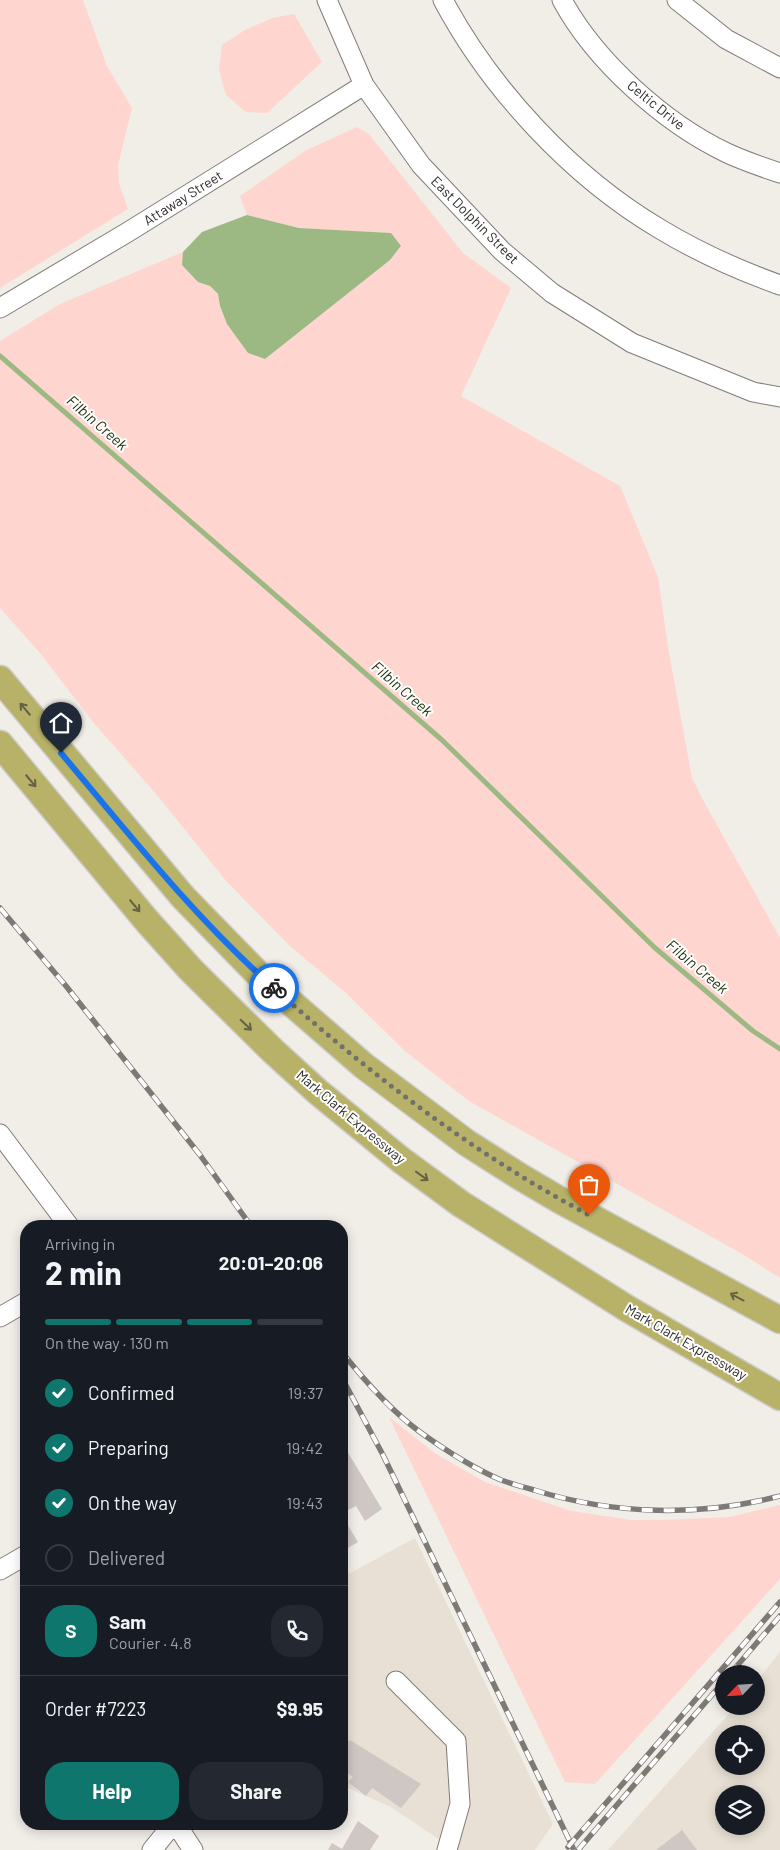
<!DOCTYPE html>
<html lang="en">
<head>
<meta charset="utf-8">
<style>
	body { margin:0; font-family:Barlow,sans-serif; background:#242831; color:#f1f3f6; height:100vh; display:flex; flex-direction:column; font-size:19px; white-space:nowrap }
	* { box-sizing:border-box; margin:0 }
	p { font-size:16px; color:#9ea1a6 }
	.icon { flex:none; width:28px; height:28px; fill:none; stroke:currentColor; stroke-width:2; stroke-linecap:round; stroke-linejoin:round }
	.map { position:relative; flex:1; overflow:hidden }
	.drawer { position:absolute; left:20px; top:1220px; width:328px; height:610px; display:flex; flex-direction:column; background:#171b24; border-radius:20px; box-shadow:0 2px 12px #0003 }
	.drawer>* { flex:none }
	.needle { width:32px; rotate:245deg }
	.buttons { position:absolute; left:715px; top:1665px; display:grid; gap:10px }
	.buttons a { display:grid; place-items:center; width:50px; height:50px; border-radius:50%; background:#171b24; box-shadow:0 2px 12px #0003; font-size:25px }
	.pin { position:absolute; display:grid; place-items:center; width:42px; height:42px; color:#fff; margin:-51px -21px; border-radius:50% 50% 50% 0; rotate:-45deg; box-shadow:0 0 5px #0007 }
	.pin .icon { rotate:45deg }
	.courier { position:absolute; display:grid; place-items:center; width:50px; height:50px; margin:-25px; border:4px solid #1a73e8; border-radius:50%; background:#fff; color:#222; box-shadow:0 1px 6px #0007 }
	.head em { font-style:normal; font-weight:700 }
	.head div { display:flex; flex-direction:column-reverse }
	.head { display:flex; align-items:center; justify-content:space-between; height:85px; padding:0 25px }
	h1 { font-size:32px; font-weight:700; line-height:38px }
	.bar { display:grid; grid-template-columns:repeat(4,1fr); gap:8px 5px; align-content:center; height:60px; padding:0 25px }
	.bar i { height:6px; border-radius:4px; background:#363941 }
	.bar .active { background:#0f766e }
	.bar p { grid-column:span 4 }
	.line { display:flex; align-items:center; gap:12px; padding:0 25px; border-top:1px solid #363941 }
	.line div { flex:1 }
	.round { display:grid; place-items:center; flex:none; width:52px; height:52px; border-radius:20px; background:#242831 }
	ol { padding:0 25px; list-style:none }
	li { display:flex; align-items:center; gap:15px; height:55px }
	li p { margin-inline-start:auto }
	li .icon { padding:5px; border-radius:50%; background:#0f766e; color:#fff; stroke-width:4 }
	li:last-child { color:#9ea1a6 }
	li i { width:28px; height:28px; border:2px solid #363941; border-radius:50% }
	.primary-button { display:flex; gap:10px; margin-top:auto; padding:10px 25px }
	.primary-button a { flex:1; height:58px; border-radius:20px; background:#0f766e; color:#fff; font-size:20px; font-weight:700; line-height:58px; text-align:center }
	.primary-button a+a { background:#242831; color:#f1f3f6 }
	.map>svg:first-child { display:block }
</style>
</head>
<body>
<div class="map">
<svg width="780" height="1850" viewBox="0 0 780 1850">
	<rect width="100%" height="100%" fill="#f1ede7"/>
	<!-- built -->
	<path fill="#e8e0d4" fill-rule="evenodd" d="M415 1538 553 1824 535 1850H455L391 1807 341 1785V1578Z
		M780 1652V1850H608L736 1706H756V1682ZM724 1734H756V1766H724ZM724 1794H756V1826H724Z"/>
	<!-- green -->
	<path fill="#ffd5d0" d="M0 0H83L107 66 132 108 118 165 119 183 128 209 0 288Z
		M294 14 322 62 267 113 246 112 226 95 219 70 222 45 245 30 272 18Z
		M357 127 369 134 463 253 511 288 461 396 620 486 658 577 668 647 692 778 703 800 780 938V1278L744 1255 469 1101 405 1051 347 994 290 946 227 882 157 795 93 722 40 653 0 608V341L60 304 183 252V266L198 282 210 286 218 295 220 306 227 324 248 353 265 359 390 260 401 247 391 233 299 228 247 215 240 196 305 151Z
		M389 1417 436 1454 485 1482 571 1511 632 1520H663L730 1517 780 1505V1579L595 1784 565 1782Z"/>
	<!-- water -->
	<path fill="#9cb883" d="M247 215 299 228 391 233 401 246 390 260 265 359 248 353 227 324 220 306 218 294 210 286 198 282 182 265 183 252 202 232Z"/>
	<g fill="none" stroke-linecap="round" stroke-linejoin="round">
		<!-- stream -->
		<path stroke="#9cb883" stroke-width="5" d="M0 356 442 740 654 947 753 1031 780 1049"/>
	</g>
	<!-- building -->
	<path fill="#cec7c3" d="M341 1441 382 1509 365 1521 356 1506 348 1510 341 1498Z
		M344 1519 358 1542 341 1552V1521Z
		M341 1738 349 1742 350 1740 421 1784 401 1808 372 1788 366 1796 348 1782 353 1777 341 1769Z
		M358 1821 379 1836 370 1850H328L332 1843 342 1849Z
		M682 1830 697 1850H656Z"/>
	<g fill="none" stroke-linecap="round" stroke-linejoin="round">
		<defs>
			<path id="minor" d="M327 0 364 85 421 165 502 251 552 293 632 343 753 392 780 397
				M443 0C491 90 572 177 660 229 698 252 738 270 780 285
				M562 0C595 61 664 123 727 153 744 161 762 167 780 173
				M677 0 726 39 780 68
				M0 308 128 232 364 85
				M0 1134 69 1226
				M0 1317 26 1302
				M0 1570 26 1555
				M396 1681 456 1741 460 1804 447 1850
				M176 1824 193 1850
				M152 1850 173 1824"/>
			<path id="highway" d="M0 679 183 897 258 974 364 1066 467 1143 519 1176 558 1199 780 1320
				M0 744 147 921 191 970 273 1051 318 1092 401 1160 461 1204 628 1309 780 1397"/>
		</defs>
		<!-- minor casing -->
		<use href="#minor" stroke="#807c77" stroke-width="21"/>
		<!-- highway casing -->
		<use href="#highway" stroke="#cdcccc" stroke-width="29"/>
		<!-- minor -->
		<use href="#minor" stroke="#fff" stroke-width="19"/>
		<!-- highway -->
		<use href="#highway" stroke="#b8b268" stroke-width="26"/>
		<defs>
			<path id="rail" d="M0 908 66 986 200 1155 251 1226
				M341 1351C364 1380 390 1410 420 1432 445 1450 473 1468 501 1480 512 1484 523 1487 534 1490 614 1515 699 1517 780 1496
				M341 1376 383 1455 574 1850
				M730 1674 780 1616
				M568 1847 780 1602
				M578 1850 724 1681"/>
		</defs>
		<!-- rail casing -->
		<use href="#rail" stroke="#7d7a76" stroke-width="5.5"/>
		<!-- rail -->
		<use href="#rail" stroke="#fff" stroke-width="4" stroke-dasharray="11" stroke-linecap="butt"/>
	</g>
	<!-- one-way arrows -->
	<defs><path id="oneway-shaft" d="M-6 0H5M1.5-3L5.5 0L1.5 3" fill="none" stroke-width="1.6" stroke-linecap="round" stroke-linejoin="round" transform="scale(1.25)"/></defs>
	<g stroke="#656243">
		<use href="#oneway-shaft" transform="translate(25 709) rotate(-130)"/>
		<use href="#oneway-shaft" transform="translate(31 781) rotate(50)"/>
		<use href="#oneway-shaft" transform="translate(135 906) rotate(50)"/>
		<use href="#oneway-shaft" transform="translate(246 1025) rotate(44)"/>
		<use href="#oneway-shaft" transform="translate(422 1176) rotate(36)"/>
		<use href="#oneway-shaft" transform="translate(737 1297) rotate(-152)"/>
	</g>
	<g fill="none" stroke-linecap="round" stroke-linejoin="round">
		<!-- done -->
		<path stroke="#72706c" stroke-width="5" stroke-dasharray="0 9" d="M274 988C371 1075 474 1154 589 1215"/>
		<!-- route -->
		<path stroke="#1a73e8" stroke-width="6" d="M61 753C129 834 195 918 274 988"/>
	</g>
	<g text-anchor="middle" stroke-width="4" stroke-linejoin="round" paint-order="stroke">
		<!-- street labels -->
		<g font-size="14" fill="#2e2c2a" stroke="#fff">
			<text transform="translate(656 105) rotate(39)" y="5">Celtic Drive</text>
			<text transform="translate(183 198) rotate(-32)" y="5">Attaway Street</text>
			<text transform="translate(475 220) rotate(45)" y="5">East Dolphin Street</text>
			<text transform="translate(351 1117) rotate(40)" y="5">Mark Clark Expressway</text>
			<text transform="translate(686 1342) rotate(30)" y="5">Mark Clark Expressway</text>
		</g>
		<!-- water labels -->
		<g font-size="15" font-style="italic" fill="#21340d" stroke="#fff">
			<text transform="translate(97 423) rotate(41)" y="5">Filbin Creek</text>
			<text transform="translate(402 689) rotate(41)" y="5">Filbin Creek</text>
			<text transform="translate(697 967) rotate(40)" y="5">Filbin Creek</text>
		</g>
	</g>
</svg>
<div class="buttons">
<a><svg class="needle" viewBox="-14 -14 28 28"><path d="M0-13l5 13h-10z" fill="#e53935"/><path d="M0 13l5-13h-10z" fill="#9ea1a6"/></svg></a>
<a><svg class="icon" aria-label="locate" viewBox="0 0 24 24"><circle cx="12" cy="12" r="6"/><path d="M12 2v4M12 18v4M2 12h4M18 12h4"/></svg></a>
<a><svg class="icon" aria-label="layers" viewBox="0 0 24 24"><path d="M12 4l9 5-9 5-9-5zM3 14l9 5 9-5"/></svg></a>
</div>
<div class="pin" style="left:589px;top:1215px;background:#ea580c"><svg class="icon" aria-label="bag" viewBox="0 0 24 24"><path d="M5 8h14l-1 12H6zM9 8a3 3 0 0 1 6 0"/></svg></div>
<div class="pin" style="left:61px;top:753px;background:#1f2937"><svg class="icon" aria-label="home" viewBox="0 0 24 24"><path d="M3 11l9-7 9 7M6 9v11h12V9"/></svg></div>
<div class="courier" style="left:274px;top:988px"><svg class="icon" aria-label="bike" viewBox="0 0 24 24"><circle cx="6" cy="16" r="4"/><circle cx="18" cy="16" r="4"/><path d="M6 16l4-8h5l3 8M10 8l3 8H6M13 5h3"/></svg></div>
<section class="drawer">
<div class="head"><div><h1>2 min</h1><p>Arriving in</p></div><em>20:01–20:06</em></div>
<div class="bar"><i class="active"></i><i class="active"></i><i class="active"></i><i></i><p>On the way · 130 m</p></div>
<ol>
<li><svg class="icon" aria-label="check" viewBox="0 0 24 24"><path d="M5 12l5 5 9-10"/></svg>Confirmed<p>19:37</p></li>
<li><svg class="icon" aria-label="check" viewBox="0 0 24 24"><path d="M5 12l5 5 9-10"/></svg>Preparing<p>19:42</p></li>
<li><svg class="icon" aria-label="check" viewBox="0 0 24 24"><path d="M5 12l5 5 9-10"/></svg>On the way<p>19:43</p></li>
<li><i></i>Delivered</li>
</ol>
<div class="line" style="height:90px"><b class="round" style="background:#0f766e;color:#fff">S</b><div><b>Sam</b><p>Courier · 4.8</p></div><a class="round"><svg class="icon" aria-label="phone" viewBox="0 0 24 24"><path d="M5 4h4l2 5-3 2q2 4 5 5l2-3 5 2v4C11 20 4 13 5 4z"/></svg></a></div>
<div class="line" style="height:65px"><div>Order #7223</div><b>$9.95</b></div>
<div class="primary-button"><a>Help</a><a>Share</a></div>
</section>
</div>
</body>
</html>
